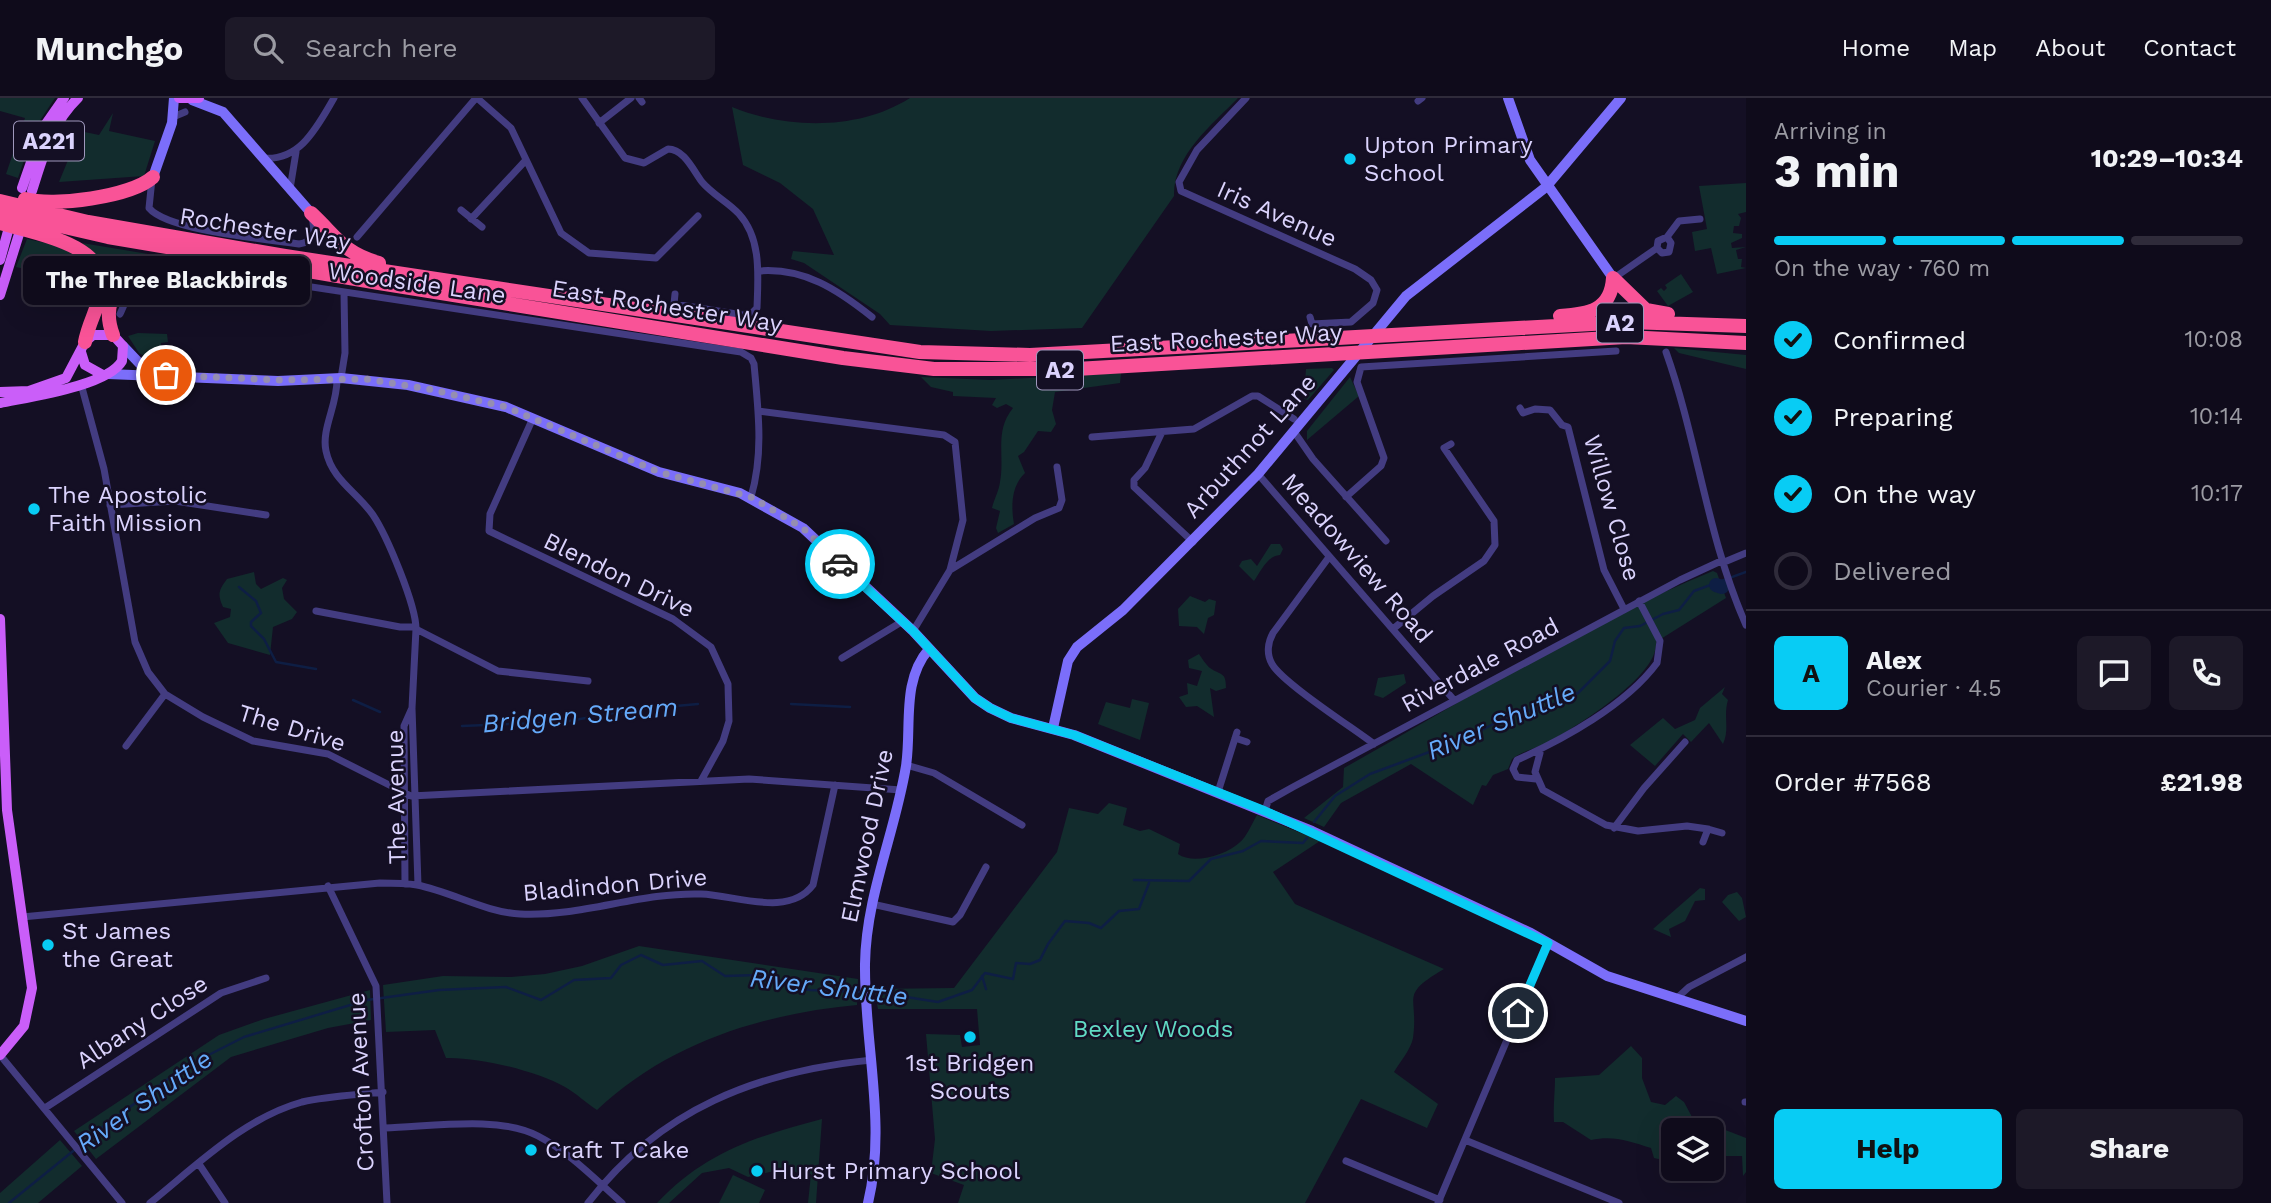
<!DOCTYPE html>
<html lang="en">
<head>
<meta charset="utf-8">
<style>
	body { margin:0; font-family:"Work Sans",sans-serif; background:#1d1928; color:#f1f3f6; height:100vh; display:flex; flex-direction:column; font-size:26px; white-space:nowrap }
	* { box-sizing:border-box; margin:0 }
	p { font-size:23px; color:#9b9ba3 }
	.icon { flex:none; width:38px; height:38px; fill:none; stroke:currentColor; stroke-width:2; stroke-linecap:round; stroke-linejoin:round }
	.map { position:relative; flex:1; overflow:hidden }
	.panel { display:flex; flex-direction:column; background:#0f0b1b; width:525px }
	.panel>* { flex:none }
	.buttons { position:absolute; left:1661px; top:1020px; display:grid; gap:14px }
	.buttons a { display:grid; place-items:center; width:63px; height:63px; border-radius:10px; background:#0f0b1b; box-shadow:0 7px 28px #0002,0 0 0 2px #2f2b3a; font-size:35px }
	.pin { position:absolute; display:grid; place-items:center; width:60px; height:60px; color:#fff; margin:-30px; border:4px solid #fff; border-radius:50%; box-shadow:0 2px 7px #0007 }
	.courier { position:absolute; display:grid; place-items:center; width:70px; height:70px; margin:-35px; border:5px solid #08ccf4; border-radius:50%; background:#fff; color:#222; box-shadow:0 2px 9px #0007 }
	.bubble { position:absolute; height:49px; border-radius:10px; background:#0f0b1b; box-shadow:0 7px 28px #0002,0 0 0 2px #2f2b3a; font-size:23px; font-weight:700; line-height:49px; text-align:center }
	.overview em { font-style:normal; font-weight:700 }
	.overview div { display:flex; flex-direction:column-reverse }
	.overview { display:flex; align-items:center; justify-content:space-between; height:119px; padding:0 28px }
	h1 { font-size:46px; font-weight:700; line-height:52px }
	.bar { display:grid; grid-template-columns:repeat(4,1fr); gap:10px 7px; align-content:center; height:84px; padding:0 28px }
	.bar i { height:9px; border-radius:5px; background:#2f2b3a }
	.bar .active { background:#08ccf4 }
	.bar p { grid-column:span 4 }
	.line { display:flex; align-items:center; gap:18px; padding:0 28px; border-top:2px solid #2f2b3a }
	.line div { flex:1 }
	.round { display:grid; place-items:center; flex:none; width:74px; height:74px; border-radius:10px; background:#1d1928 }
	ol { padding:0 28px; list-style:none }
	li { display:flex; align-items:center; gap:21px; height:77px }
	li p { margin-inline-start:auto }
	li .icon { padding:7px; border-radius:50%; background:#08ccf4; color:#111; stroke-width:4 }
	li:last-child { color:#9b9ba3 }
	li i { width:38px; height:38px; border:4px solid #2f2b3a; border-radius:50% }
	.cta { display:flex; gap:14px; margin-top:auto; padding:14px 28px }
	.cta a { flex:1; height:80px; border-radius:10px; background:#08ccf4; color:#111; font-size:28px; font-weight:700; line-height:80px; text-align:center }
	.cta a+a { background:#1d1928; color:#f1f3f6 }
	header { display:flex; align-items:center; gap:42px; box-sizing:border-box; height:98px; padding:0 35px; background:#0f0b1b; border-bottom:2px solid #2f2b3a }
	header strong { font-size:33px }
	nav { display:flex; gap:38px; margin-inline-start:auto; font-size:24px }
	.search { width:490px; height:63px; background:#1d1928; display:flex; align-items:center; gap:18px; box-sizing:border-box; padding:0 24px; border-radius:10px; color:#9b9ba3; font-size:26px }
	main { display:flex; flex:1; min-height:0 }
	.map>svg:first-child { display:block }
</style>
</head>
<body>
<header>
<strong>Munchgo</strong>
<div class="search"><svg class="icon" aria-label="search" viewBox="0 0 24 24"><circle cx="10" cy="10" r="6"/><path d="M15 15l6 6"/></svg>Search here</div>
<nav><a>Home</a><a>Map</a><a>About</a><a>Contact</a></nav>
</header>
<main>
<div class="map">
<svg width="1746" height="1105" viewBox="0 0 1746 1105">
	<rect width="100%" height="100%" fill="#140f24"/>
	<!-- green -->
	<path fill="#122c2d" d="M0 0H55L35 30 18 80 6 76 25 20 0 13Z
		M910 0H1238C1212 27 1173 57 1174 98L1082 230 991 233 890 227 880 216 804 165 791 161 793 153 834 157 813 111 780 85 743 67 732 9C786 31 858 33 910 0Z
		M113 15 109 33 155 43 144 78 59 84 80 33 99 37Z
		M1746 85V114L1738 116 1741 120 1739 128H1734L1733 135 1742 136V140L1731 145 1732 150 1746 149 1736 152 1738 161H1742L1741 169 1746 170 1717 176 1711 150 1695 153 1692 134 1707 131 1699 88Z
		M27 141 65 149 89 161 97 187 16 169Z
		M82 145 166 159 107 203 90 152Z
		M1681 176 1693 194 1668 208 1657 193 1661 190 1664 193 1667 190 1665 187Z
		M138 235 167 236 168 244 161 245V267L139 255 128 238Z
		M1674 250 1746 257V271L1679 255Z
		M1332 270 1334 272 1308 302 1304 301 1306 271Z
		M1121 275 1120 285 1055 294 1052 312 1056 326 1051 334 1038 333 1024 354 1018 358 1025 375C1011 388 1011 409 1014 426L998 435 996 430 1000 413 992 410C994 401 999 393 1000 384 1005 358 994 333 1013 310L1006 306 997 310 992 307 996 300 953 298V294L931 289 921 279 991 282Z
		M1350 279 1359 298 1307 342V333Z
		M1271 446H1280L1283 451 1280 457C1267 458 1261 473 1254 483L1239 468 1242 463 1251 461 1257 468Z
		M1713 473 1717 475 1726 500 1656 544C1659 577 1581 625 1554 641 1539 650 1526 651 1512 661L1508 671 1493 677 1486 688 1482 687 1473 707 1411 666 1341 705 1324 729 1304 720 1343 689 1344 670C1464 603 1583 526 1713 473Z
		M254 474 256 486 261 491 283 480 287 482 282 490 284 501 297 514 292 521 273 529 270 557 228 545 214 525 230 519 231 511 223 509C217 496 219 492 227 481Z
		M1190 498 1205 504 1209 501 1216 503 1214 517 1208 520 1204 536 1197 529 1179 528 1178 511Z
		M1199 556C1202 560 1206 567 1210 570 1221 578 1226 573 1226 590L1216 593 1210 590 1214 619 1197 608 1186 609 1179 599 1188 596 1187 585 1197 588 1202 573 1189 570 1188 562Z
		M1404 576 1406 585 1383 600 1374 597 1378 580Z
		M1725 589 1722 596 1728 602C1723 618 1730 631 1723 646L1709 625 1691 644 1683 636 1655 668 1630 647 1663 620 1675 631 1695 622 1700 610Z
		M1132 601 1149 605 1140 642 1098 626 1106 604 1130 610Z
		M1109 705 1127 710 1123 727 1140 733 1149 731 1180 746 1178 756C1193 767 1226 757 1239 745 1247 739 1252 725 1257 717L1320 743 1273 774 1295 806 1444 871C1398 898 1419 897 1413 940 1411 951 1400 964 1394 974L1438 1006 1427 1030 1361 1001 1305 1105H958L964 1087 931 1075 935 1041 926 936 960 937 962 949 980 947 977 911H878L874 891 954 890 1057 754 1069 710 1098 716Z
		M1700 790 1705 791V802L1695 803 1685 823 1669 831 1671 839 1653 831Z
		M1737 794 1742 800 1746 819 1739 823 1722 804 1728 797Z
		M639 848 858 881 857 907C761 916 668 945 597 1012 586 1005 576 995 565 989 536 973 479 959 446 960L435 932 386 934 383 887 443 878 511 879 545 876 582 868Z
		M370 892 371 922 328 930 231 959 96 1061 74 1033 219 937 264 921Z
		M1631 948 1642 960V980L1651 1004 1665 1007 1676 998 1684 1004 1692 1019 1746 1040V1074L1743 1078 1742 1058H1724L1717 1051 1712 1054V1032H1673V1070H1670L1663 1062 1654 1060 1651 1050C1629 1043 1613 1037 1591 1042L1563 1024H1554C1553 1008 1555 995 1555 980L1599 977Z
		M822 1021 816 1105H808L811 1076 801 1077 788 1070 748 1079 729 1070 702 1075 669 1105H657C705 1054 757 1038 822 1021Z
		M60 1042 82 1068 38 1105H0V1095Z
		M733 1077 765 1092 759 1105H719Z"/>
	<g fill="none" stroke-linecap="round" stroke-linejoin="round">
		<!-- stream -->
		<path stroke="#0e1e44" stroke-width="2.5" d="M239 489 256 503 261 515 251 524V528L264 541 276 564 316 571
			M353 602 380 614
			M791 606 850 609
			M462 628 563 624 631 612 698 606
			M1314 724 1335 698 1370 676 1467 640 1514 615 1545 610 1578 595 1610 563 1615 543 1624 530 1640 528 1663 516 1679 512 1694 493 1746 474
			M1134 782 1189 783 1211 761 1243 753 1261 743 1303 745 1307 740
			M982 878 986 891
			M868 893 938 904 972 892 985 875 1013 881 1016 865 1030 866 1040 862 1048 846 1065 823 1089 825 1101 830 1119 813 1139 811 1149 785
			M9 1105 104 1028 183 970 244 939 367 902 439 892 506 889 541 902 574 882 611 880 621 867 641 857 663 867 702 863 725 878 758 877 778 886 810 892 861 894"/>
		<!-- river -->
		<path stroke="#0e1e44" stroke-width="14" d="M1716 487 1722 489"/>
		<!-- street -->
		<path stroke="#433c81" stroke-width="7" d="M477 0 511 30 561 135 589 155 656 160 698 118
			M582 0 625 60 644 65 668 51C684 51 693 72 702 84 713 97 728 104 739 116 762 141 758 179 757 210L749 218 674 206 675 196
			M639 0 642 4
			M1246 0 1197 52 1179 84 1181 93 1355 171 1371 182 1377 192 1373 205 1351 224 1312 226 1310 219
			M1418 3 1422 0
			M173 19 185 14
			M599 25 631 0
			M262 60C300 64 317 29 334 0
			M152 81 149 110C168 133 267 141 299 146 315 144 315 132 312 119
			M290 91 296 54
			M461 112 482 129
			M471 121 526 62
			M357 139 476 0
			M1657 150 1662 155 1669 154 1671 145 1667 139
			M758 173C804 169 838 192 872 219
			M1614 180 1657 150 1658 143 1667 139 1679 123 1700 121
			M120 216C123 210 126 201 130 195 141 179 182 172 200 172L741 254 751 260 754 266C758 311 764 355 751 399
			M1666 254C1698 344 1707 439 1746 527
			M337 280C338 306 321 331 326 353 332 382 357 394 373 417 387 438 416 507 416 531L498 573 588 583
			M341 280 345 255 344 195
			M81 286 104 371 135 544 148 574 165 596 203 619 253 643 328 656 411 698 749 681 901 692
			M1520 310 1523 315 1535 311 1550 312 1562 327 1568 329 1604 472 1624 511
			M758 313 944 337 955 344 963 422 950 472 913 533
			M533 320 490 416 489 433 673 521 711 549 728 586 729 623 723 643 701 683
			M1162 334 1145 370 1134 382V389L1193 444
			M1295 335 1313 361 1386 443
			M1092 339 1194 331 1252 298H1258L1294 321
			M1258 376 1454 602
			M1346 399 1381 368 1384 360 1357 284 1361 269 1616 253
			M110 407 175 403 266 417
			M1329 459 1273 535C1268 544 1266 556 1272 566 1283 585 1353 630 1374 646
			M1722 465 1746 455
			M950 472 1035 420 1059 410 1062 402 1057 369
			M316 513 400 529H416
			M416 531 412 610 418 787
			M1393 531 1433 498 1484 463 1495 447 1494 423 1444 350 1451 346
			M842 560 903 523
			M1235 640 1247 644
			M126 648 165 596
			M1540 655 1535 674 1543 692 1606 727 1638 733 1687 728 1708 731 1703 744
			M906 667 934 675 1022 727
			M1536 681 1517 679 1513 671 1517 662C1564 641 1626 607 1657 565L1660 543 1639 503
			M1218 694 1237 634
			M1265 713 1268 703 1293 689 1680 482 1721 463
			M1614 730 1644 690 1685 644
			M1708 731 1722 735
			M405 786 404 628 412 610
			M328 788 376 888 387 1105
			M872 806 953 824 960 817 986 769
			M22 819 380 785C392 785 405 785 417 787 452 794 485 814 520 816 582 819 640 794 701 796 736 797 788 820 813 787L835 687
			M1677 900 1689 889 1746 859
			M0 957 122 1105
			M1745 1004H1746
			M45 1010 221 895 266 880
			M385 1030C429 1029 499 1017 538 1038 569 1054 596 1082 622 1105
			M1465 1042 1619 1105
			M1346 1063 1440 1102
			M199 1066 225 1105
			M150 1105C196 1068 244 1020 302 1004 328 998 356 997 383 994
			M588 1105C660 1011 758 973 872 962
			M1438 1105 1548 845"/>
		<!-- secondary -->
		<path stroke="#7b6efa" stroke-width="10" d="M1508 0 1530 62 1613 180
			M192 2 223 14 311 115
			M153 79 172 25 174 0
			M123 248 141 267 160 275
			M108 276 278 283 341 280 408 287 506 309 659 374 740 395 803 430 913 533 975 600 990 610 1011 620 1074 637 1312 733 1531 835 1607 878 1746 923
			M1053 630 1068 563 1077 549 1123 512 1258 376 1406 198 1546 89 1621 0
			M868 1105C887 1026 864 946 865 866 866 798 895 735 906 668 912 629 901 583 929 551"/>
		<!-- primary -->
		<path stroke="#ca5ef9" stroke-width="10" d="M179 0H199
			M22 90 43 30 64 0
			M32 93C43 59 51 26 78 0
			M0 162 8 133
			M0 197 19 136
			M81 254 85 267 103 277
			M0 294 29 293 66 280 85 244 93 237H113L123 248 122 263C108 288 28 299 0 305
			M0 521 7 712 32 890 24 928 0 957"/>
		<!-- highway -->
		<path stroke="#f95397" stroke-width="14" d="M25 101C53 109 131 99 153 79
			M0 103 88 124 285 158 920 254 1030 257 1628 224 1746 228
			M0 114 108 139 379 185 843 260 934 271H1076L1626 239 1746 245
			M311 115C337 139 343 155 379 165
			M0 125C33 135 110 146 101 193 98 211 88 226 85 244
			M1613 180 1646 212 1668 216
			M1560 218C1588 216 1611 213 1613 180
			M113 237C90 176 168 160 211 163"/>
	</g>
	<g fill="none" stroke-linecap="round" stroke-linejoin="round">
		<!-- done -->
		<path stroke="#958eb1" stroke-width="7" stroke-dasharray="0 12.6" d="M166 277 278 282 366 281 429 291 506 309 659 374 751 399 803 430 840 466"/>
		<!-- route -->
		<path stroke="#08ccf4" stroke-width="9" d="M840 466 913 533 975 600 990 610 1011 620 1074 637 1265 713 1548 845 1518 915"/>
	</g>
	<!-- markers -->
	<g fill="#08ccf4" stroke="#140f24" stroke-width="2.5">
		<circle cx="1350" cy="61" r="7"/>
		<circle cx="34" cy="411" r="7"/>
		<circle cx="48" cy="847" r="7"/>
		<circle cx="970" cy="939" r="7"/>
		<circle cx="531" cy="1052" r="7"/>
		<circle cx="757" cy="1073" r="7"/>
	</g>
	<g text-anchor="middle" stroke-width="5" stroke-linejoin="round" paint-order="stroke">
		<!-- shield labels -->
		<g fill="#140f24" stroke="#9f98bc" stroke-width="2">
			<rect x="14" y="23.5" width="70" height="39" rx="5"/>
			<rect x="1597" y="205.5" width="46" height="39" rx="5"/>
			<rect x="1037" y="252.5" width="46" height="39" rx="5"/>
		</g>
		<g font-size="23" font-weight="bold" fill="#dbd3fd">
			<text x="49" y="51">A221</text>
			<text x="1620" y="233">A2</text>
			<text x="1060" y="280">A2</text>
		</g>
		<!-- poi labels -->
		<g font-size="24" fill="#dbd3fd" stroke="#140f24" text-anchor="start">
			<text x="1364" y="55">Upton Primary<tspan x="1364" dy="28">School</tspan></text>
			<text x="48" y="405">The Apostolic<tspan x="48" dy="28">Faith Mission</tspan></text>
			<text x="62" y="841">St James<tspan x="62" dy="28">the Great</tspan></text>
			<text x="970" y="973" text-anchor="middle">1st Bridgen<tspan x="970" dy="28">Scouts</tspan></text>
			<text x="545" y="1060">Craft T Cake</text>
			<text x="771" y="1081">Hurst Primary School</text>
		</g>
		<!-- street labels -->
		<g font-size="24" fill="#dbd3fd" stroke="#140f24">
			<text transform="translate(1277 116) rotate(24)" y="8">Iris Avenue</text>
			<text transform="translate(265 131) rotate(9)" y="8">Rochester Way</text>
			<text transform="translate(417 185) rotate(8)" y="8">Woodside Lane</text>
			<text transform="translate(667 208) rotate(9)" y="8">East Rochester Way</text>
			<text transform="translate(1226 240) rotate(-3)" y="8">East Rochester Way</text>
			<text transform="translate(1250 348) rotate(-48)" y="8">Arbuthnot Lane</text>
			<text transform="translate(1612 410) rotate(74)" y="8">Willow Close</text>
			<text transform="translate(1357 460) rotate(49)" y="8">Meadowview Road</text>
			<text transform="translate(619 477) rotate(26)" y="8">Blendon Drive</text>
			<text transform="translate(1480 567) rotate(-28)" y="8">Riverdale Road</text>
			<text transform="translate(292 630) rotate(17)" y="8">The Drive</text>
			<text transform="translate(396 699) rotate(-91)" y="8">The Avenue</text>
			<text transform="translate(867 738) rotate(-78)" y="8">Elmwood Drive</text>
			<text transform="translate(615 787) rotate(-5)" y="8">Bladindon Drive</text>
			<text transform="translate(142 924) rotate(-33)" y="8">Albany Close</text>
			<text transform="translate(361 984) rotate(-93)" y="8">Crofton Avenue</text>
		</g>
		<!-- park labels -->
		<g font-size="24" fill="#61dbc5" stroke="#140f24">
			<text x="1153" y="939">Bexley Woods</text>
		</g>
		<!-- water labels -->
		<g font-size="26" font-style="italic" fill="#65aafa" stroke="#140f24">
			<text transform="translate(580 617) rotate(-5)" y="9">Bridgen Stream</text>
			<text transform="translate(1501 623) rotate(-23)" y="9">River Shuttle</text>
			<text transform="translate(829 889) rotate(7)" y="9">River Shuttle</text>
			<text transform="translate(144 1003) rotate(-35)" y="9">River Shuttle</text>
		</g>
	</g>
</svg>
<div class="buttons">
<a><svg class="icon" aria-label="layers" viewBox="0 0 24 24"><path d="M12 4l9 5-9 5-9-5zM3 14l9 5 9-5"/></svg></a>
</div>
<div class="pin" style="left:166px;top:277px;background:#ea580c"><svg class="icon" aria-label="bag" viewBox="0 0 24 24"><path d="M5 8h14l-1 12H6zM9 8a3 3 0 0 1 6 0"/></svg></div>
<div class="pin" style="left:1518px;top:915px;background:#1f2937"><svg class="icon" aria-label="home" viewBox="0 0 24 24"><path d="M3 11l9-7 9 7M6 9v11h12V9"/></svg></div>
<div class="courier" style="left:840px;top:466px"><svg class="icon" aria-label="car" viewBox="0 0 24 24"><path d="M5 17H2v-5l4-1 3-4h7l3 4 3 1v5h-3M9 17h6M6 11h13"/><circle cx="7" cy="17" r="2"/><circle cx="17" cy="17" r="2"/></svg></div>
<div class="bubble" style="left:23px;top:158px;width:287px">The Three Blackbirds</div>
</div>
<section class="panel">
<div class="overview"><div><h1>3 min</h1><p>Arriving in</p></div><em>10:29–10:34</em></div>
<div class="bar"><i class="active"></i><i class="active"></i><i class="active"></i><i></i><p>On the way · 760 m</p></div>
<ol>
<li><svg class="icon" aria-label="check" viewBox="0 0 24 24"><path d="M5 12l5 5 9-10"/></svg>Confirmed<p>10:08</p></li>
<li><svg class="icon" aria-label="check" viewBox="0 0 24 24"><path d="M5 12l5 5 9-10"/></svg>Preparing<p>10:14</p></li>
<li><svg class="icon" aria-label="check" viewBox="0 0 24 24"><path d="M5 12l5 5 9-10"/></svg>On the way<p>10:17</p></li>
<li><i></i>Delivered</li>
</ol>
<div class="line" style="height:126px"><b class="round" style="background:#08ccf4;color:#111">A</b><div><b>Alex</b><p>Courier · 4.5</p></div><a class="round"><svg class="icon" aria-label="chat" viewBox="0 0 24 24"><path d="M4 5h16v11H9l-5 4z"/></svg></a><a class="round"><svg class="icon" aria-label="phone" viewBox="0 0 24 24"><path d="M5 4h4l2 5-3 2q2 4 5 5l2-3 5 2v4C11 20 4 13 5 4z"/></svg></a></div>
<div class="line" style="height:91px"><div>Order #7568</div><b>£21.98</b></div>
<div class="cta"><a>Help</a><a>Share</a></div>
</section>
</main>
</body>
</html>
